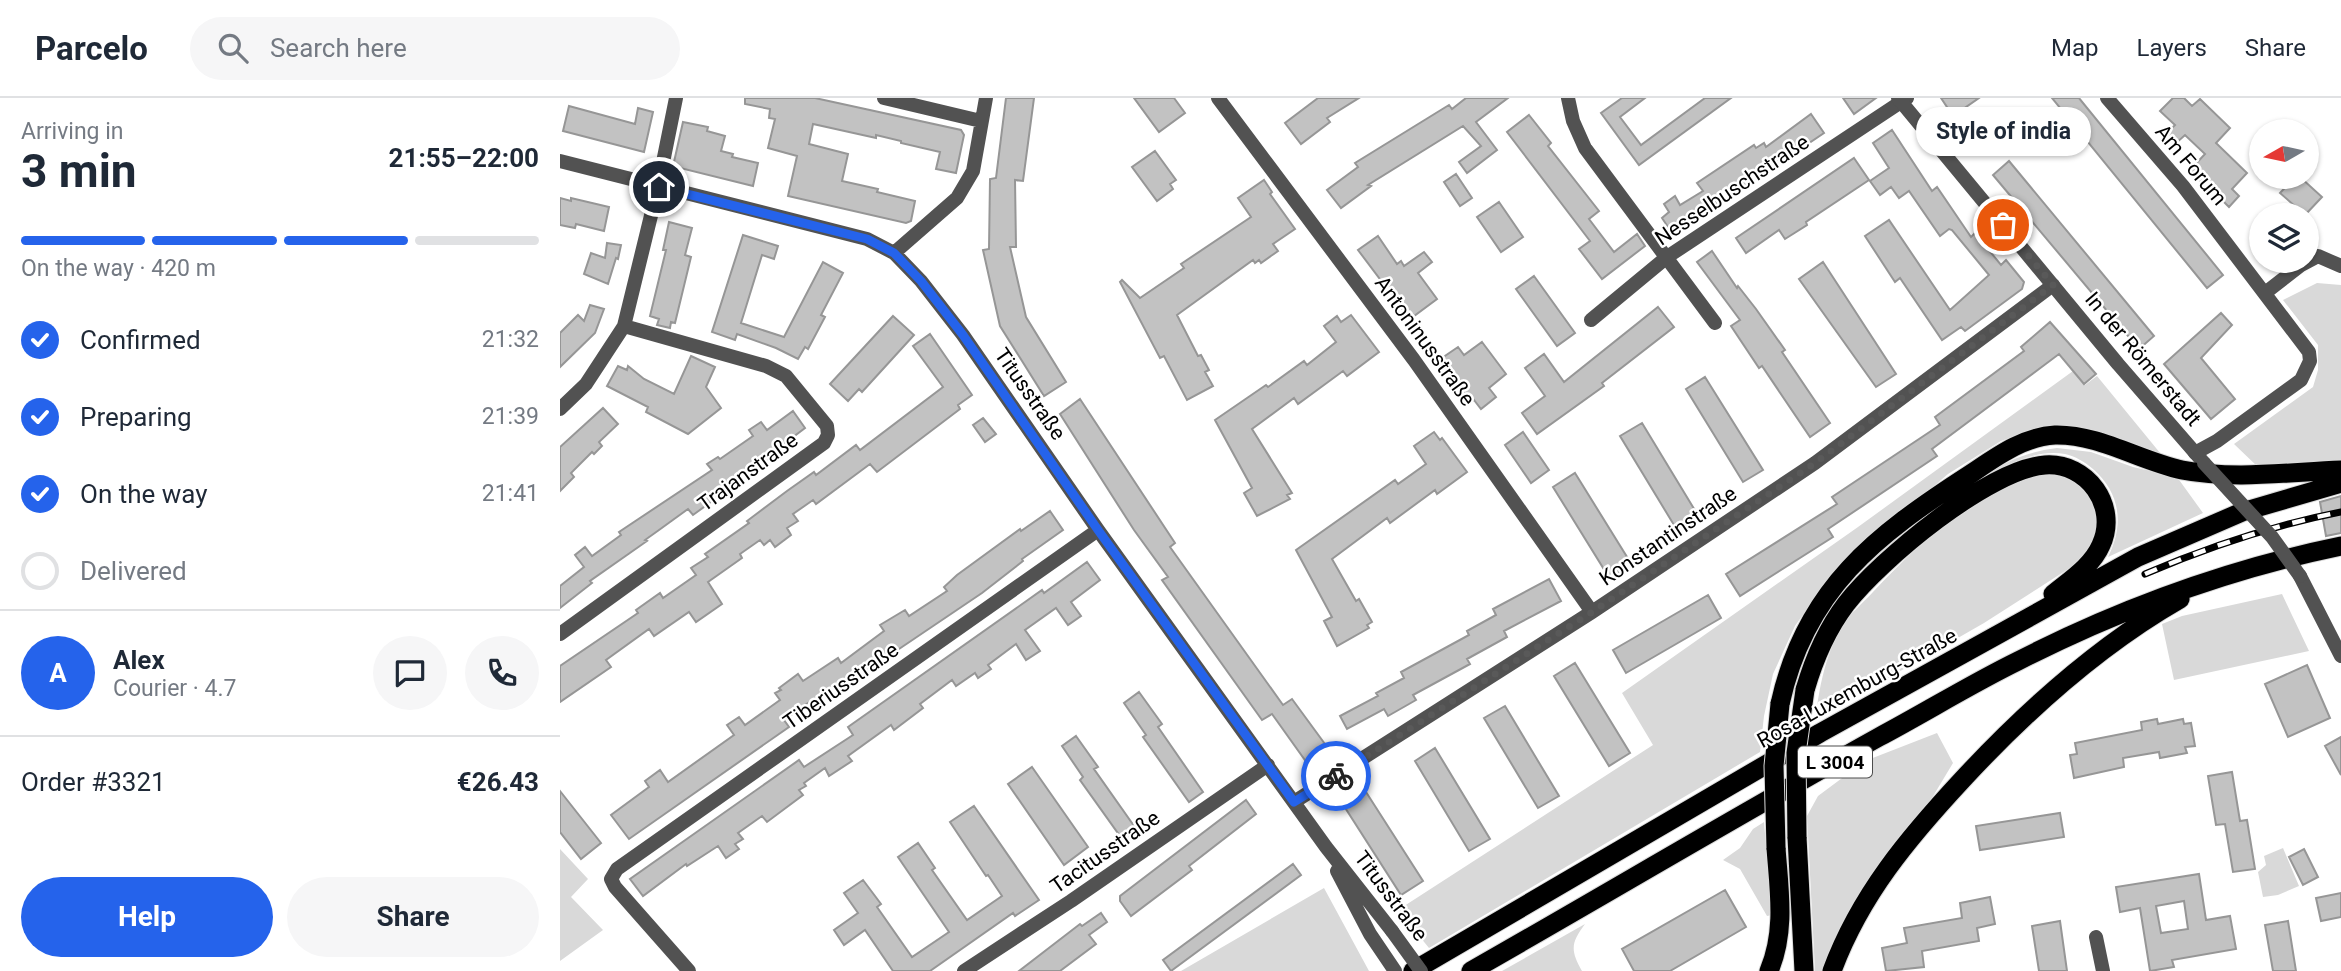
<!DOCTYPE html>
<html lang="en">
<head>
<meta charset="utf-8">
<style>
	body { margin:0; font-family:Roboto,sans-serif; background:#f6f6f7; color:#1f2937; height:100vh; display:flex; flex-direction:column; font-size:26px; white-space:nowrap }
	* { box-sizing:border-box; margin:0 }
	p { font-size:23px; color:#747a83 }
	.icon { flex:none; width:38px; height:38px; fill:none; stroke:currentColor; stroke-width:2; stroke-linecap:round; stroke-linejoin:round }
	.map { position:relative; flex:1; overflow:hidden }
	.drawer { display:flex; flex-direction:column; background:#fff; width:560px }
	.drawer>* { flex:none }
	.needle { width:46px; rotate:261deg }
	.tools { position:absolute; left:1689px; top:21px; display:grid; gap:14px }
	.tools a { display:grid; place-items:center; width:70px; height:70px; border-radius:50%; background:#fff; box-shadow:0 2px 5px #0004; font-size:35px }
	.pin { position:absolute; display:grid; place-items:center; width:60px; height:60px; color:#fff; margin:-30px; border:4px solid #fff; border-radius:50%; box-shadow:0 2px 7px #0007 }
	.courier { position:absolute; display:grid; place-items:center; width:70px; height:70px; margin:-35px; border:5px solid #2563eb; border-radius:50%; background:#fff; color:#222; box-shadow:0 2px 9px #0007 }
	.bubble { position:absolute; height:49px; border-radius:24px; background:#fff; box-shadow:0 2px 5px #0004; font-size:23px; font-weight:700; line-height:49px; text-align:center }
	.headline em { font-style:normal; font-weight:700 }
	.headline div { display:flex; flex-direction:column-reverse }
	.headline { display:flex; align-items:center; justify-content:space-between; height:119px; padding:0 21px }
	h1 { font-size:46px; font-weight:700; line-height:52px }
	.bar { display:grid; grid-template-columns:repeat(4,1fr); gap:10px 7px; align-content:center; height:84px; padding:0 21px }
	.bar i { height:9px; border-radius:5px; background:#e0e1e3 }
	.bar .selected { background:#2563eb }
	.bar p { grid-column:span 4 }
	.line { display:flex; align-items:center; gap:18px; padding:0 21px; border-top:2px solid #e0e1e3 }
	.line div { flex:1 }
	.round { display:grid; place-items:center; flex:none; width:74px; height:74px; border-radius:37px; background:#f6f6f7 }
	ol { padding:0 21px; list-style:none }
	li { display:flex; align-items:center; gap:21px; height:77px }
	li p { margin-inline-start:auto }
	li .icon { padding:7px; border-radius:50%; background:#2563eb; color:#fff; stroke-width:4 }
	li:last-child { color:#747a83 }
	li i { width:38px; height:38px; border:4px solid #e0e1e3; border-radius:50% }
	.action { display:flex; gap:14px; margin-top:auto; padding:14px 21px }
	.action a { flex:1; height:80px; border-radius:42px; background:#2563eb; color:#fff; font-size:28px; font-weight:700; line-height:80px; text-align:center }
	.action a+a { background:#f6f6f7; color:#1f2937 }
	header { display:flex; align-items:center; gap:42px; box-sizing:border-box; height:98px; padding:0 35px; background:#fff; border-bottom:2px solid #e0e1e3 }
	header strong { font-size:33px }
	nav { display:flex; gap:38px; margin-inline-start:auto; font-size:24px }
	.search { width:490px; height:63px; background:#f6f6f7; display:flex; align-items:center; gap:18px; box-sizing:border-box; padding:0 24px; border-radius:38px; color:#747a83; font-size:26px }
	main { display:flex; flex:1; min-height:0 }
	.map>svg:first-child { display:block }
</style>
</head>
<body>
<header>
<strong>Parcelo</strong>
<div class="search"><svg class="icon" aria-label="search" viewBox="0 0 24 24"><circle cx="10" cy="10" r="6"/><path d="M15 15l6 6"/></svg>Search here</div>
<nav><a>Map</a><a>Layers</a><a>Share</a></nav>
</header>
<main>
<section class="drawer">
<div class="headline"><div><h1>3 min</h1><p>Arriving in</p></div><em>21:55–22:00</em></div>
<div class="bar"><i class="selected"></i><i class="selected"></i><i class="selected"></i><i></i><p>On the way · 420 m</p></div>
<ol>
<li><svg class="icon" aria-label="check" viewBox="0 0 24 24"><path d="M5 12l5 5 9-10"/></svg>Confirmed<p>21:32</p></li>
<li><svg class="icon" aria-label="check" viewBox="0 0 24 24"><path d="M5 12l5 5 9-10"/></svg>Preparing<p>21:39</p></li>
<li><svg class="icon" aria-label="check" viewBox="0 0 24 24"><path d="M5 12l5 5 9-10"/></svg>On the way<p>21:41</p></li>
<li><i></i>Delivered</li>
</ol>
<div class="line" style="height:126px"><b class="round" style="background:#2563eb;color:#fff">A</b><div><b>Alex</b><p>Courier · 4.7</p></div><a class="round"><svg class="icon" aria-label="chat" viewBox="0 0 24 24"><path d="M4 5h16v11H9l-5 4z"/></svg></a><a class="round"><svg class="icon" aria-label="phone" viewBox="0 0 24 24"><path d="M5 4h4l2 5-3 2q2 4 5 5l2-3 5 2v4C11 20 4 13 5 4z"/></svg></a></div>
<div class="line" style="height:91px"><div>Order #3321</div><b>€26.43</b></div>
<div class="action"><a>Help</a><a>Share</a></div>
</section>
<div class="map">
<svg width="1781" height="873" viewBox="0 0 1781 873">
	<rect width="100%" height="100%" fill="#fff"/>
	<!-- green -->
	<path fill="#d9d9d9" d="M1757 185 1781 187V363L1699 370 1674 346 1753 289 1758 272V247L1723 202Z
		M1513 273 1525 287 1537 278 1605 361 1522 334 1480 329 1441 343 1388 376 1271 477 1235 528 1213 576 1204 618 1200 654 869 850 838 812 1093 647 1062 595 1298 429Z
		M1497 350 1531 354 1573 369 1617 379 1643 415 1548 459C1564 427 1561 396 1533 371 1525 364 1515 358 1505 356 1478 351 1451 365 1428 377L1332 446 1292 485 1235 596 1230 598C1237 577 1243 553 1254 533 1289 472 1332 442 1387 403 1425 376 1450 356 1497 350Z
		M1502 374 1528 390 1539 422 1527 459 1424 525 1255 622C1260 588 1264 561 1281 530 1288 517 1302 506 1313 494 1361 443 1428 378 1502 374Z
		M1722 496 1749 553 1614 582 1602 526 1622 518Z
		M1377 635 1393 665 1268 873H1255L1247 718 1258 698 1305 663Z
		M1204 724 1212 817 1207 818 1180 771 1163 762 1180 750 1193 731Z
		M1723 750 1739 788 1718 797 1703 799 1698 774 1706 767 1704 758Z
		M0 751 28 781 11 799 43 832 0 863Z
		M764 790 809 873H621Z
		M1025 826C1011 845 1010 852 1022 873H942Z"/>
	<!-- building -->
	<path fill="#c2c2c2" stroke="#969696" stroke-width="2" fill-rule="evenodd" d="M185 0H255L401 32 404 37 396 75 376 71 380 54 341 45V43L316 37V40L253 26 249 46 288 56 282 83 318 91 317 94 355 103 351 123 346 125 228 98 237 58 208 50 215 21 209 20 210 11 185 6Z
		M446 0H474L463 83 455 82 456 149H450L466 219 506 284 484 298 440 228 423 152 429 151 430 81 436 80Z
		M574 0H614L625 15 599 34Z
		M758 0H799L767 20 770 24 741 46 725 25Z
		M906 0H948L916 24 937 52 907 75 899 64 921 48 903 28 808 87 811 88 781 110 767 92 798 69 795 65 889 7 892 11Z
		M1062 0H1085L1060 19 1081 47 1145 0H1171L1079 67 1041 15Z
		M1283 0H1316L1294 16Z
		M1381 0H1419L1393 18Z
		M1492 0H1519L1663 177 1647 190Z
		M1613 0H1624L1632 8 1640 1 1670 30 1656 45 1687 75 1672 91 1679 98 1669 109 1662 102 1659 104 1630 72 1645 56 1625 37 1614 47 1604 38 1615 27 1600 13Z
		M9 8 75 26 78 10 93 14 84 54 3 33Z
		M1251 16 1264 35 1157 107 1154 101 1132 116 1135 122 1115 135 1112 130 1110 132 1102 120 1109 114 1104 106 1115 98 1120 107 1143 93 1137 85 1194 47 1196 50 1204 45 1206 49Z
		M969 17 991 45 988 48 1039 113 1029 121 1054 154 1077 136 1085 148 1042 181 1019 151 1030 143 947 34Z
		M123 24 148 29 147 33 165 38 161 53 173 56 172 59 198 65 193 88 116 69 114 64Z
		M1332 32 1372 93 1377 89 1411 139 1415 135 1441 167 1446 162 1464 184 1462 191 1405 233 1401 229 1382 242 1340 180 1335 184 1305 138 1329 122 1390 212 1429 177 1392 132 1389 131 1380 138 1349 93 1339 100 1331 89 1320 97 1310 83 1329 70 1313 45Z
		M595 53 616 82 610 86 613 91 597 103 572 69Z
		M1294 60 1309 82 1246 124 1247 127 1225 141 1219 132 1186 155 1176 140Z
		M1449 63 1594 238 1579 251 1433 77Z
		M896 76 912 100 900 108 884 84Z
		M1735 79H1740L1762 99 1745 117 1720 95Z
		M704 82 712 94 710 96 735 131 713 146 718 153 701 165 699 162 695 165 693 162 617 217 638 258 641 257 649 272 645 274 653 288 627 302 604 258 600 260 560 184 562 182 580 200 624 170 621 166 691 119 678 100Z
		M0 100 11 103V100L49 109 44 133 16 126 15 130 0 127Z
		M939 104 963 139 941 154 917 119Z
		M109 124 132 130 125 157 131 159 115 225 111 224 110 230 97 227 99 221 90 218 106 152H103Z
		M183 137 218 148 214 161 202 157 181 225 224 239 263 164 283 175 261 217 265 219 248 251 245 249 238 261 216 250 177 236 175 242 152 234Z
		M818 138 837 166 841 163 844 168 864 154 872 164 858 175 877 201 850 221 798 152Z
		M47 145 61 147 58 161 56 160 48 186 24 176 31 155 45 160Z
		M1152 153 1177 190 1178 188 1196 211 1225 252 1222 254 1270 325 1250 339 1202 268 1199 270 1171 228 1180 222 1137 164Z
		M1263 164 1336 276 1316 289 1239 181Z
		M974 178 1015 235 997 248 956 191Z
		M30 207 44 211 35 235 0 269V235L18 217 24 223Z
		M1098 209 1114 229 1042 285 1044 288 977 336 962 315 985 298 965 270 984 256 1004 284Z
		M1661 215 1672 227 1641 260 1675 301 1651 321 1604 266Z
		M791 217 819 254 787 278 783 273 738 306 734 300 692 331 732 395 727 397 730 401 697 418 684 395 692 390 655 322 706 287 708 289 744 263 747 267 776 244 764 228 777 218 781 224Z
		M333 218 354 237 302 294 299 291 288 303 270 286Z
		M1490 224 1536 276 1524 286 1499 256 1372 351 1377 358 1268 431 1273 439 1180 498 1166 476 1277 406 1272 399 1380 327 1375 319 1464 253 1461 249Z
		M370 236 412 297 398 307 400 311 317 374 310 366 256 406 253 402 233 416 238 423 227 430 231 437 215 449 210 442 204 447 200 442 180 456 182 460 148 484 162 506 136 524 129 514 94 538 89 531 46 562 51 569 0 604V568L78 515 76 512 100 495 103 500 136 477 131 470 148 459 145 456 189 425 187 423 227 393 254 374 256 377 296 347 300 352 383 289 353 248Z
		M922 244 946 276 929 290 936 299 921 311 914 302 911 304 885 270 888 268 882 260 898 249 904 257Z
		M131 258 155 269 146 289 161 310 128 336 86 314 88 309 47 288 58 268 67 272 68 268 84 281 114 296Z
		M1145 279 1203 372 1183 384 1126 291Z
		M520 301 615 445 610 449 723 607 732 601 773 657 752 672 712 616 702 622 602 482 608 479 574 432 500 316Z
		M43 310 58 326 39 344 42 348 34 356 32 354 11 375 14 379 0 393V349Z
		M233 313 245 330 208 358 210 361 133 417 128 411 99 432 85 442 87 443 30 483 32 485 0 510V488L24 469 15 457 25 449 32 458 61 437 59 434 152 372 147 366 158 359 160 361 193 338 189 332 201 324 207 332Z
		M423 320 436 336 425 344 413 327Z
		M1082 325 1139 419 1117 432 1060 338Z
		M874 334 880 342 882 340 907 374 877 396 875 392 830 425 827 420 772 461 796 503 799 501 812 524 807 527 809 530 777 548 764 523 772 519 736 452 835 382 838 386 866 366 854 348Z
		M963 334 989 372 971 385 945 347Z
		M1015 375 1072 467 1050 481 993 389Z
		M1781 398V435L1766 438 1760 404Z
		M490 413 503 432 462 461 463 463 422 495 299 578 300 580 273 598 268 591 224 622 229 629 69 741 51 717 89 689 85 683 100 672 108 684 174 637 167 627 179 619 185 627 220 602 215 595 221 592 219 590 238 576 243 583 278 560 281 565 324 533 320 527 345 512 349 518 387 493 384 489 397 477 460 431 461 433Z
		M527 464 540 482 511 504 521 518 508 527 496 510 465 532 480 553 466 562 456 546 428 567 431 571 418 580 415 575 396 588 392 582 360 606 363 610 334 632 331 627 288 658 292 663 269 678 265 670 244 685 246 688 239 692 243 697 207 724 202 718 178 735 183 741 175 746 179 751 166 760 158 748 127 768 126 766 83 798 70 781 239 662 244 669 293 637 288 629 482 492 484 495Z
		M989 481 1001 503 944 533 947 539 907 561 910 566 853 597 856 602 828 618 824 611 787 631 780 618 818 598 816 595 844 580 841 574 909 537 907 533 936 517 933 511Z
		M1148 497 1161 520 1066 575 1053 552Z
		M1015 565 1070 655 1049 668 994 578Z
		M1747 567 1770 620 1728 639 1705 586Z
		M579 594 602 626 598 629 643 694 629 704 583 639 586 637 564 605Z
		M945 608 999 698 978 710 924 620Z
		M1597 621 1598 626 1623 621 1624 626 1631 625 1635 648 1625 649 1627 655 1600 660 1599 654 1563 660 1564 669 1514 680 1510 657 1517 656 1515 645 1582 632 1581 624Z
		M516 638 538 669 534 671 579 735 565 745 520 682 523 679 502 648Z
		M1781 639V677L1765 648Z
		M875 650 930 741 909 753 855 663Z
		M472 669 528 749 504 767 448 686Z
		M1672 674 1680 723 1687 722 1695 771 1673 774 1665 726 1656 727 1648 678Z
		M0 693 41 745 21 761 0 734Z
		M806 694 863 783 841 797 784 708Z
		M686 702 696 716 629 768 632 772 571 818 560 803V798Z
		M414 708 479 802 455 818 453 815 370 873H333L305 832 284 847 274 832 298 815 284 795 303 782 321 806 317 809 352 859 389 834 338 759 358 745 375 770 372 772 407 822 442 798 428 777 426 778 390 724Z
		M1500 715 1504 739 1420 752 1416 728Z
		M1744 751 1758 779 1743 787 1729 759Z
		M733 766 741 777 611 873 603 862Z
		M1639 776 1646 822 1670 818 1676 851 1612 862 1614 869 1590 873 1580 810 1560 814 1556 789ZM1624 803 1628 831 1601 835 1596 808Z
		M1165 792 1186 829 1110 873H1074L1062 851Z
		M1781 795V819L1761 823 1756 800Z
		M1430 799 1435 826 1417 830 1419 843 1362 853 1364 869 1326 873 1322 850 1347 845 1344 830 1402 820 1400 805Z
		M541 815 547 824 529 837 536 846 500 873H459L520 826 522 828Z
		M1500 823 1507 873H1479L1472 828Z
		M1728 823 1736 873H1713L1705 827Z"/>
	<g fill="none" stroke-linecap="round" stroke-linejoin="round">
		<defs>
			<path id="trunk" d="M1245 592C1254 561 1267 531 1286 506 1320 462 1429 371 1485 367 1527 364 1559 408 1541 447 1532 468 1510 482 1493 496
				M1220 606C1245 491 1316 437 1409 377 1436 359 1462 339 1495 337 1539 336 1580 363 1622 372 1674 382 1729 374 1781 372
				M1237 739 1244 873
				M853 873 1260 635 1578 459 1682 414 1781 385
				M911 873C1048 795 1182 715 1319 639 1366 614 1411 586 1458 563 1560 511 1669 471 1781 448
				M1209 873C1226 833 1219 792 1216 750
				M1272 873C1300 797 1349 739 1403 681 1467 612 1538 548 1620 501"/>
		</defs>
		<!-- trunk casing -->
		<use href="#trunk" stroke="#dbdbdb" stroke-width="21"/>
		<!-- minor -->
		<path stroke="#525252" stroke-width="14" d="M324 0 421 23
			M658 0 854 262 1032 514
			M1008 0 1013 23 1025 50 1155 225
			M1547 0 1623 88 1749 254 1750 263 1741 282 1657 343 1635 355
			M0 63 307 141 334 155 361 183 403 237 538 432 766 749 832 833
			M334 155 397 100 413 73 426 0
			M1705 195 1741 167 1758 158 1781 168
			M1031 222 1107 159 1347 0
			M0 311 26 286 64 228 98 89 116 0
			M0 536 264 345 268 337 267 328 226 278 206 268 64 228
			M734 704 1032 514 1255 365 1493 187
			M777 773 810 836 835 873
			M1536 839 1543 873
			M129 873 55 789 51 781 57 771 538 432
			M404 873 511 803 708 667"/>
		<!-- tertiary -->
		<path stroke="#525252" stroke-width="14" d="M1338 0 1558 266 1644 365
			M1740 478 1781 558"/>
		<!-- trunk -->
		<use href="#trunk" stroke="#000" stroke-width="19"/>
		<defs>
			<path id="rail" d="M1585 476C1648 449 1714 427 1781 414"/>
		</defs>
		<!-- rail casing -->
		<use href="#rail" stroke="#000" stroke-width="7"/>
		<!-- rail -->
		<use href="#rail" stroke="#fff" stroke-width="4.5" stroke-dasharray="13" stroke-linecap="butt"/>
		<defs>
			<path id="trunk-bridge" d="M1237 739 1236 655 1245 592
				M1216 750 1214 668 1220 606"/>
		</defs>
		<!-- trunk-bridge casing -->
		<use href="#trunk-bridge" stroke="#dbdbdb" stroke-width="21" stroke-linecap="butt"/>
		<!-- minor-bridge -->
		<path stroke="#525252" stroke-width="14" d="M832 833 861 873"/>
		<!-- tertiary-bridge -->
		<path stroke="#525252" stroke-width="14" d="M1644 365 1712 439 1740 478"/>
		<!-- trunk-bridge -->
		<use href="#trunk-bridge" stroke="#000" stroke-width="19"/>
	</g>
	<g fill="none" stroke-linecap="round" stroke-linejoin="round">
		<!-- done -->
		<path stroke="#595959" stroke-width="7" stroke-dasharray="0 12.6" d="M776 678 1032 514 1255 365 1493 187 1443 127"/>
		<!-- route -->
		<path stroke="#2563eb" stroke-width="9" d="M99 89 307 141 334 155 361 183 403 237 538 432 734 704 776 678"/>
	</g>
	<g text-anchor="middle" stroke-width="5" stroke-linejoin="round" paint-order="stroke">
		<!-- shield labels -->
		<rect fill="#fff" stroke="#4c4c4c" stroke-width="2" x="1238" y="648.5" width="74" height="31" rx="5"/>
		<g font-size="19" font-weight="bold" fill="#000">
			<text x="1275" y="671">L 3004</text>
		</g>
		<!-- street labels -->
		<g font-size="21" fill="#000" stroke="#fff">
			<text transform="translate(1631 67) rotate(50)" y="7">Am Forum</text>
			<text transform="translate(1172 92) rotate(-34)" y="7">Nesselbuschstraße</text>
			<text transform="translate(865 243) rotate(54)" y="7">Antoninusstraße</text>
			<text transform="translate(1583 261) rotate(50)" y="7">In der Römerstadt</text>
			<text transform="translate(470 296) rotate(55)" y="7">Titusstraße</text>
			<text transform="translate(188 374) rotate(-36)" y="7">Trajanstraße</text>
			<text transform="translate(1108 438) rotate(-34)" y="7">Konstantinstraße</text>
			<text transform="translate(281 588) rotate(-35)" y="7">Tiberiusstraße</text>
			<text transform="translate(1297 590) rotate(-29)" y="7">Rosa-Luxemburg-Straße</text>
			<text transform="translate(545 754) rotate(-35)" y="7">Tacitusstraße</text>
			<text transform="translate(831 798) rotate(53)" y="7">Titusstraße</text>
		</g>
	</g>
</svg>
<div class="tools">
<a><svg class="needle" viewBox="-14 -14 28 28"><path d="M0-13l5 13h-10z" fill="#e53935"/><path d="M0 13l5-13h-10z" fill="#747a83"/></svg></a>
<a><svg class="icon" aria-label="layers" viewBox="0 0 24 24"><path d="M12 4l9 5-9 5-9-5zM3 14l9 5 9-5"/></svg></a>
</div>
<div class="pin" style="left:1443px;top:127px;background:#ea580c"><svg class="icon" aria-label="bag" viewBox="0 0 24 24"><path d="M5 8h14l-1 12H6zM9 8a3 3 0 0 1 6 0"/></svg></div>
<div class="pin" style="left:99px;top:89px;background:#1f2937"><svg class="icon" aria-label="home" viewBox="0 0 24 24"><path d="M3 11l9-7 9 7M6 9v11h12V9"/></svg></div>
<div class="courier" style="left:776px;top:678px"><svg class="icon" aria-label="bike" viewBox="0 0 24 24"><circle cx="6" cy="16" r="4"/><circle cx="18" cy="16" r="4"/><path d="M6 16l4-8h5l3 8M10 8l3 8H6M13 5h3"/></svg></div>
<div class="bubble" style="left:1356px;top:9px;width:175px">Style of india</div>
</div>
</main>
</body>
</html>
